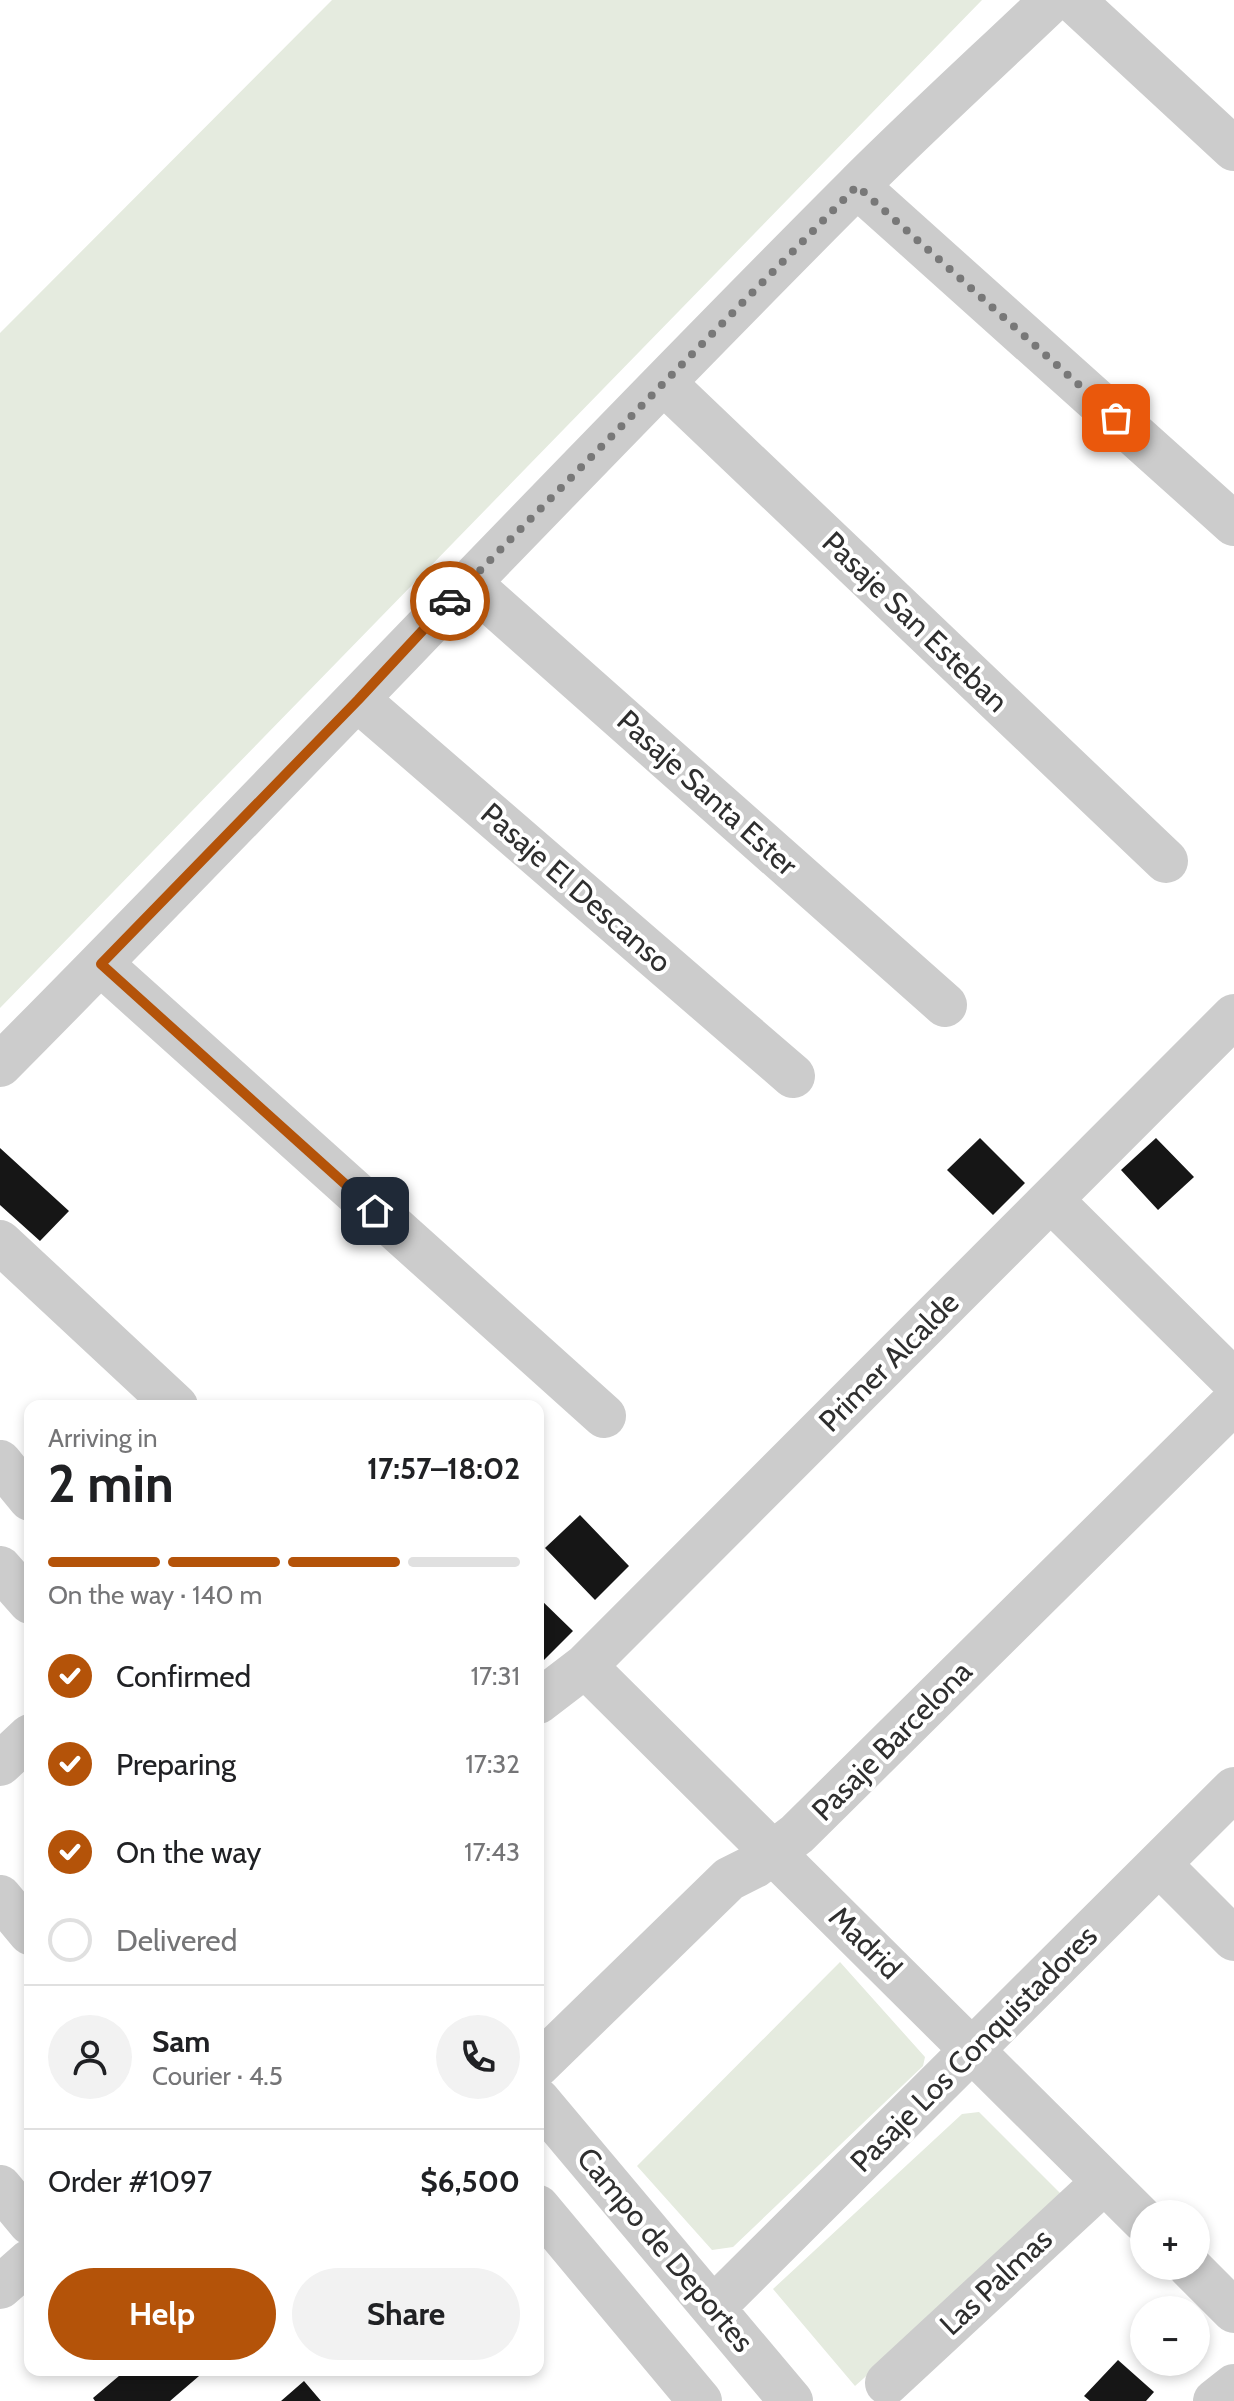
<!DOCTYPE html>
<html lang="en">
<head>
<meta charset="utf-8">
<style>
	body { margin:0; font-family:Cabin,sans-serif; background:#f2f2f2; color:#202124; height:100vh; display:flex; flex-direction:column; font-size:30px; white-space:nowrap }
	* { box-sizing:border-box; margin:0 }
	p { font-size:26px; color:#757577 }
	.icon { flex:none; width:44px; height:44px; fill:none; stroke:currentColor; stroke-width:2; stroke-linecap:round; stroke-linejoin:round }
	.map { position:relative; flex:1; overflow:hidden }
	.details { position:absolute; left:24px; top:1400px; width:520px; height:976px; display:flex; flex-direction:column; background:#fff; border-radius:16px; box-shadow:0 4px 12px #0003 }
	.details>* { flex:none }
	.tools { position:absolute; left:1130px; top:2200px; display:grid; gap:16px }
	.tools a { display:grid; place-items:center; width:80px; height:80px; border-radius:50%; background:#fff; box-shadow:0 4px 12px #0003; font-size:40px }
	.pin { position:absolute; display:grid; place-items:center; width:68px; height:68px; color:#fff; margin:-34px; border-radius:16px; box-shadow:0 4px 12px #0006 }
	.courier { position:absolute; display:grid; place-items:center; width:80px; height:80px; margin:-40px; border:6px solid #b45309; border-radius:50%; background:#fff; color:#222; box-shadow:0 2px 10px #0007 }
	.overview em { font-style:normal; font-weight:700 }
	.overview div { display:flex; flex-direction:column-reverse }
	.overview { display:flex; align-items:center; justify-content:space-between; height:136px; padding:0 24px }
	h1 { font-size:52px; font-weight:700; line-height:60px }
	.bar { display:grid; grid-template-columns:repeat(4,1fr); gap:12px 8px; align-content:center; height:96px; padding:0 24px }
	.bar i { height:10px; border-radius:6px; background:#e0e0e0 }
	.bar .selected { background:#b45309 }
	.bar p { grid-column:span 4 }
	.line { display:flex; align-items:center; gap:20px; padding:0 24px; border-top:2px solid #e0e0e0 }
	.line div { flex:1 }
	.round { display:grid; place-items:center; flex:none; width:84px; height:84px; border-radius:42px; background:#f2f2f2 }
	ol { padding:0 24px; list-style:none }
	li { display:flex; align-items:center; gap:24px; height:88px }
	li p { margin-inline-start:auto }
	li .icon { padding:8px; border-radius:50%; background:#b45309; color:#fff; stroke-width:4 }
	li:last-child { color:#757577 }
	li i { width:44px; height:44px; border:4px solid #e0e0e0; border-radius:50% }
	.action { display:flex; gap:16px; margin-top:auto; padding:16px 24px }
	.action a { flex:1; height:92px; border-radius:48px; background:#b45309; color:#fff; font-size:32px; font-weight:700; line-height:92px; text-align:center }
	.action a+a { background:#f2f2f2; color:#202124 }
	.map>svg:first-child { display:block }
</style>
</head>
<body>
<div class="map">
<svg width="1234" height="2401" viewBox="0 0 1234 2401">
	<rect width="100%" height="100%" fill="#fff"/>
	<!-- green -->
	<path fill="#e5ebdf" d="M332 0H982L0 1008V333Z
		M840 1962 925 2057 923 2066 733 2247 712 2250 637 2166Z
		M979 2112 1066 2199 855 2386 773 2289 962 2114Z"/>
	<!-- building -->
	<path fill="#161616" d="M980 1138 1025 1183 993 1215 947 1170Z
		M1156 1138 1194 1177 1158 1210 1121 1170Z
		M0 1148 69 1211 40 1241 0 1205Z
		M580 1515 629 1566 595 1600 545 1548Z
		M538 1597 573 1631 538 1666Z
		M1118 2360 1154 2392 1146 2401H1090L1084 2396Z
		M126 2370H206L170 2401H95L93 2398Z
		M304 2381 321 2401H281Z"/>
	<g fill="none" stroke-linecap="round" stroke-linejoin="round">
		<!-- minor -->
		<path stroke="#ccc" stroke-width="44" d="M1073 0 1234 149
			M857 186 1234 524
			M665 384 1166 861
			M468 582 945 1005
			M358 700 793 1076
			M101 964 604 1416
			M0 1065C288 775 567 476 856 187 920 123 987 62 1052 0
			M1051 1200 1234 1381
			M0 1242 176 1406
			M0 1462 30 1499
			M0 1568 30 1602
			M585 1666 1144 2221
			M538 1702 585 1666 1234 1016
			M0 1764 30 1736
			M1159 1864 1234 1939
			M0 1897 30 1933
			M538 2065 729 1879 755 1866 797 1834 1234 1402
			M538 2100 791 2401
			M0 2187 30 2223
			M538 2207 700 2401
			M1189 2266 1234 2311
			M0 2287 30 2261
			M713 2308 1234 1789
			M887 2383 1104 2182
			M1215 2401 1234 2386"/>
	</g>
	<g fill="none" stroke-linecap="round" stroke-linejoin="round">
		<!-- done -->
		<path stroke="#787878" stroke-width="8" stroke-dasharray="0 14.4" d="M450 601 857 186 1116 418"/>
		<!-- route -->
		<path stroke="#b45309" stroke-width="10" d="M375 1211 101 964 358 700 450 601"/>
	</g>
	<g text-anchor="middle" stroke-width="8" stroke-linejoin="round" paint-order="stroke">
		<!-- street labels -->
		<g font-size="30" fill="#2f2f2f" stroke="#fff">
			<text transform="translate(915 622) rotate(44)" y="10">Pasaje San Esteban</text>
			<text transform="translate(707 793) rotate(42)" y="10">Pasaje Santa Ester</text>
			<text transform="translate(576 888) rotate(41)" y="10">Pasaje El Descanso</text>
			<text transform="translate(889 1362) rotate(-45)" y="10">Primer Alcalde</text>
			<text transform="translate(892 1741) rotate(-45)" y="10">Pasaje Barcelona</text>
			<text transform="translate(865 1943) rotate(45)" y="10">Madrid</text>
			<text transform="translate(974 2049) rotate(-45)" y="10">Pasaje Los Conquistadores</text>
			<text transform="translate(665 2250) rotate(50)" y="10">Campo de Deportes</text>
			<text transform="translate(996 2282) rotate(-43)" y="10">Las Palmas</text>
		</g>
	</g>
</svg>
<div class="tools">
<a>+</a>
<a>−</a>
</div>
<div class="pin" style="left:1116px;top:418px;background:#ea580c"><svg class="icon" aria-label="bag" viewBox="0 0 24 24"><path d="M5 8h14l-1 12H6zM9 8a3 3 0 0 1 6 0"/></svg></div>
<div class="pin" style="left:375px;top:1211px;background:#1f2937"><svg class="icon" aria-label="home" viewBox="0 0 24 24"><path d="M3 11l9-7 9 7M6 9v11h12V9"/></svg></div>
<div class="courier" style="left:450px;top:601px"><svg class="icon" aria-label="car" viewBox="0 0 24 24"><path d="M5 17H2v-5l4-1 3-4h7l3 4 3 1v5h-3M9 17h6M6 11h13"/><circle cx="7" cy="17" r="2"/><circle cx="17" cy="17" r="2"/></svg></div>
<section class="details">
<div class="overview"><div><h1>2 min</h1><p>Arriving in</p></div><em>17:57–18:02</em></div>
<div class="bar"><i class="selected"></i><i class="selected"></i><i class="selected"></i><i></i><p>On the way · 140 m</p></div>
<ol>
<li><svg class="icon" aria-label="check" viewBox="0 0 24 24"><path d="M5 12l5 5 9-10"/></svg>Confirmed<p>17:31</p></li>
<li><svg class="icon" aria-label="check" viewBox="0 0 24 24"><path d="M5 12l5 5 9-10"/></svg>Preparing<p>17:32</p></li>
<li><svg class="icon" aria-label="check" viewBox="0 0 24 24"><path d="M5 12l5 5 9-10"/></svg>On the way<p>17:43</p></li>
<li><i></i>Delivered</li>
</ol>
<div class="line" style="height:144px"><a class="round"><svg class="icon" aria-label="person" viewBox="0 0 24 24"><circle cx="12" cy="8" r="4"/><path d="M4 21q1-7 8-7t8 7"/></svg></a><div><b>Sam</b><p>Courier · 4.5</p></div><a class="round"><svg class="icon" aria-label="phone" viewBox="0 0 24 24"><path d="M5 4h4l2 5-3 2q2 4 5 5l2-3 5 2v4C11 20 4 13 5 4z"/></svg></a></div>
<div class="line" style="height:104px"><div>Order #1097</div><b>$6,500</b></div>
<div class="action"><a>Help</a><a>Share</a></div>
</section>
</div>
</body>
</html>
